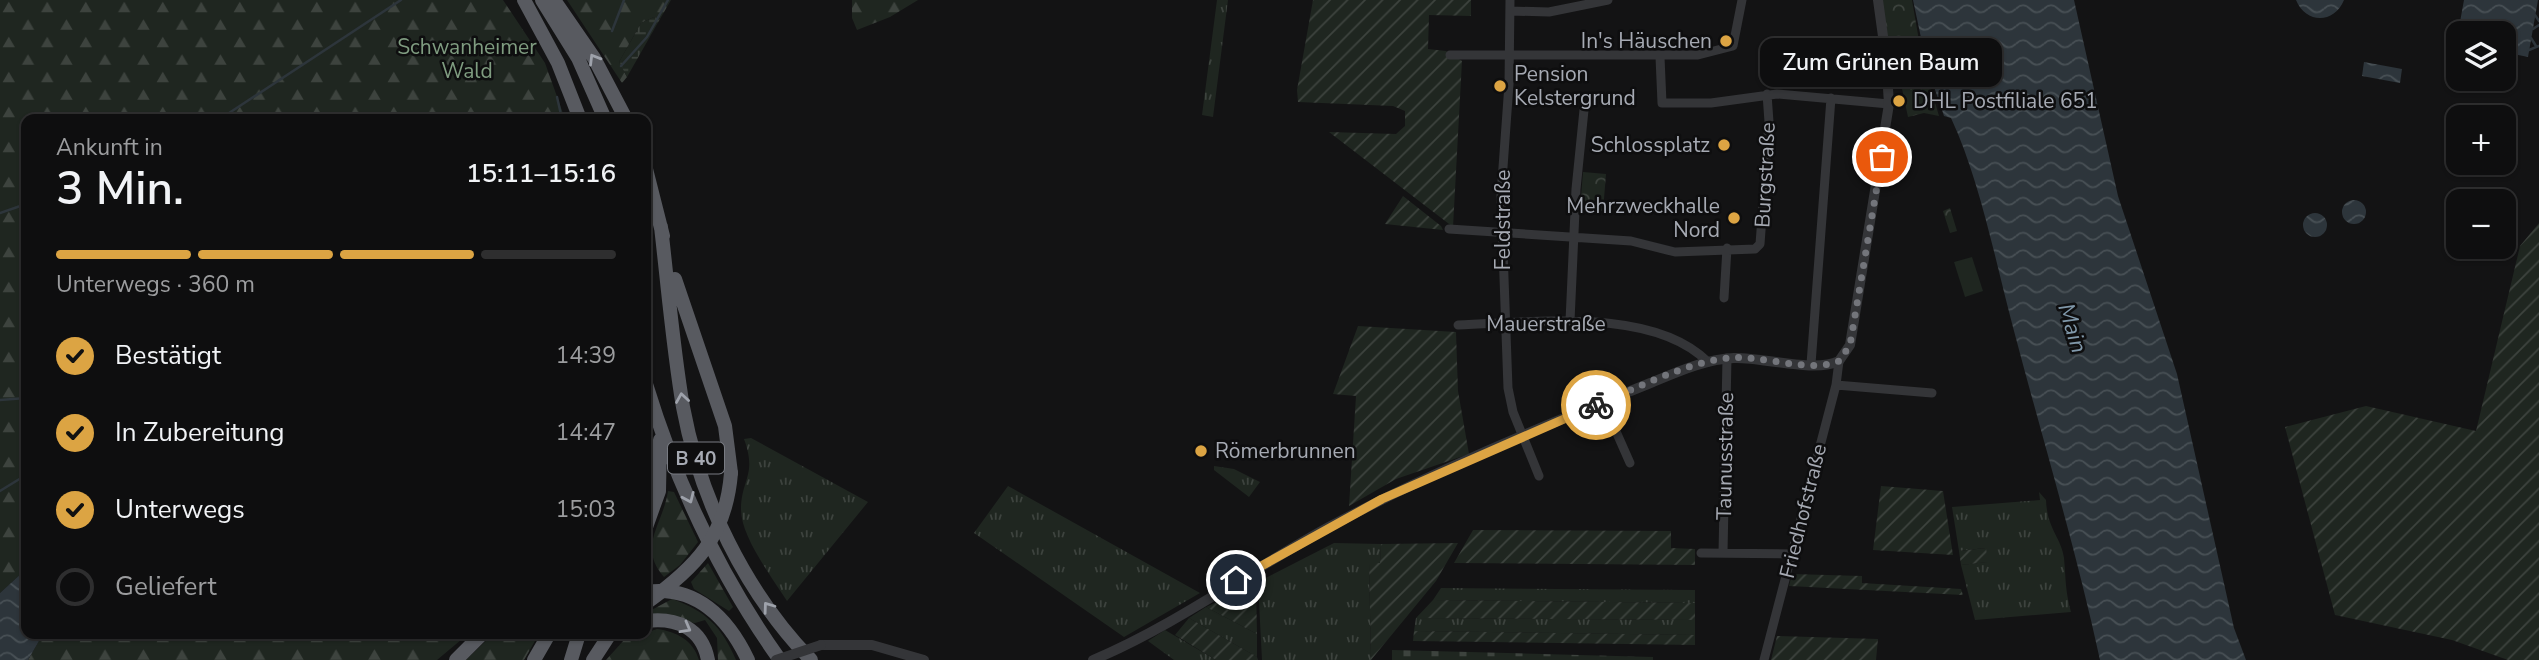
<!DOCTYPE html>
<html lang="de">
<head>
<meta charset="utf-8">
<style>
	body { margin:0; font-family:"Nunito Sans",sans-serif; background:#1c1c1d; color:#f1f3f6; height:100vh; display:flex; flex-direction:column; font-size:26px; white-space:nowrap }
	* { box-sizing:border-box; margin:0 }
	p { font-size:23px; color:#9b9c9e }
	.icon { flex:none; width:38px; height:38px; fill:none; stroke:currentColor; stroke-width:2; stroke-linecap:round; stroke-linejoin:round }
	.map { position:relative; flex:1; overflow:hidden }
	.sheet { position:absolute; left:21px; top:114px; width:630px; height:525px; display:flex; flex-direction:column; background:#0e0e0f; border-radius:14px; box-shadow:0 2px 5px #0004,0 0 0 2px #2e2e2f }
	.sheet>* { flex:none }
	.buttons { position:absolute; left:2446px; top:21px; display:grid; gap:14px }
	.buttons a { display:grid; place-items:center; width:70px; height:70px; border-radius:14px; background:#0e0e0f; box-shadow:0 2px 5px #0004,0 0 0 2px #2e2e2f; font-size:35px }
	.pin { position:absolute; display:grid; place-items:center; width:60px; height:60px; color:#fff; margin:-30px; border:4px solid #fff; border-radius:50%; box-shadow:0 2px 7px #0007 }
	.courier { position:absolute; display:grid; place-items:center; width:70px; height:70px; margin:-35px; border:5px solid #dca443; border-radius:50%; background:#fff; color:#222; box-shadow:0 2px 9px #0007 }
	.bubble { position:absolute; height:49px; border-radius:14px; background:#0e0e0f; box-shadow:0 2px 5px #0004,0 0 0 2px #2e2e2f; font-size:23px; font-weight:600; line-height:49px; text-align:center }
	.headline em { font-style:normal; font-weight:600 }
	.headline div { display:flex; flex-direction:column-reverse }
	.headline { display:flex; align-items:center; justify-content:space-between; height:119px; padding:0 35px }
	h1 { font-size:46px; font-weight:600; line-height:52px }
	.bar { display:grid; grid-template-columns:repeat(4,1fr); gap:10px 7px; align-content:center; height:84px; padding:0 35px }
	.bar i { height:9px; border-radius:5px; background:#2e2e2f }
	.bar .on { background:#dca443 }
	.bar p { grid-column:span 4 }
	ol { padding:0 35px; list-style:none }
	li { display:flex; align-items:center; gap:21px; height:77px }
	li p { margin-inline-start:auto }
	li .icon { padding:7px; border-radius:50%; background:#dca443; color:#111; stroke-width:4 }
	li:last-child { color:#9b9c9e }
	li i { width:38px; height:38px; border:4px solid #2e2e2f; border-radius:50% }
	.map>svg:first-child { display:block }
</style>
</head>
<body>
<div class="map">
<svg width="2539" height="660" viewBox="0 0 2539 660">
	<defs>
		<pattern id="grass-tufts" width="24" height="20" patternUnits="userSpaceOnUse" patternTransform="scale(1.75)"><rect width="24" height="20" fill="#1f2620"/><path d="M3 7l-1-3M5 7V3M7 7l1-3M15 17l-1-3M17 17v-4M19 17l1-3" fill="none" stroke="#3d433e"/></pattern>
		<pattern id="forest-firs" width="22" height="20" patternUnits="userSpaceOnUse" patternTransform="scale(1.75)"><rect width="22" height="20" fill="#1f2620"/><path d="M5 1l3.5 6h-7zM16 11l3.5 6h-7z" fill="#3d433e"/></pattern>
		<pattern id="wetland-marsh" width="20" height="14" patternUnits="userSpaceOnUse" patternTransform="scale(1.75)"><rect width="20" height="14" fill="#1f2620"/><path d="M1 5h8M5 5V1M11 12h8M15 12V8" fill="none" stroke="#3d433e"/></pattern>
		<pattern id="cemetery-stones" width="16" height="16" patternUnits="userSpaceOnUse" patternTransform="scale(1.75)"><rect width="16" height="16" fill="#1f2620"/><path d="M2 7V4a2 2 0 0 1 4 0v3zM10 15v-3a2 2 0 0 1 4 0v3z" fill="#3d433e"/></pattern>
		<pattern id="park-crowns" width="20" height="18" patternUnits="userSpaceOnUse" patternTransform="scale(1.75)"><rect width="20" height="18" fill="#1f2620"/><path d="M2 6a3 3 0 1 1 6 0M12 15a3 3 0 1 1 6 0" fill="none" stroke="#3d433e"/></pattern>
		<pattern id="garden-furrows" width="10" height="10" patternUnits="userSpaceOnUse" patternTransform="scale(1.75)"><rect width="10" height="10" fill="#1f2620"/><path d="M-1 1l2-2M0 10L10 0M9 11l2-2" fill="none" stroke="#3d433e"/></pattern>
		<pattern id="water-waves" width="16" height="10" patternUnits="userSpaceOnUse" patternTransform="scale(1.75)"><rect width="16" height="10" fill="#2d353b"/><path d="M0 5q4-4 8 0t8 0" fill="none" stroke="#485055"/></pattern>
	</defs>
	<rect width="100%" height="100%" fill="#131314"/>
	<!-- grass -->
	<path fill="url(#grass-tufts)" d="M1217 0H1228L1213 117 1202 115Z
		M751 438 868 502 787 601C772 577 740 536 741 508 742 478 757 474 744 439Z
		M1214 466 1234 469 1260 482 1249 497 1214 470Z
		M1008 486 1200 593 1124 637 974 533Z
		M2039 492 2046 500C2047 529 2061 537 2064 558 2066 580 2065 589 2071 612L1975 620 1961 565 1987 562 1985 548 1959 551 1952 507 2040 500Z
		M1334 543 1381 544 1380 563 1369 564 1371 660H1262L1258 582Z
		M1441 588 1695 590V603L1433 600Z
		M1206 607 1257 634V657L1189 618Z
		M1416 618 1695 620V635L1414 631Z
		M1165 630 1216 660H1174L1148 641Z"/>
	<!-- forest -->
	<path fill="url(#forest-firs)" d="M0 0H503L545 63 565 119H26V560L23 572 0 593Z
		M567 0H671L660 19 654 17 641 23 619 62 627 77 622 83Z
		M852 0H918L890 17 857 30 852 18Z
		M668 491 674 492 698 542 680 565 664 577C637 546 663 525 668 491Z
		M708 563 733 607 729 611 694 589 691 582Z
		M672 599C706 611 722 627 736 660H718L717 638 705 620 695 623 646 616V613Z
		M657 629C677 632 693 640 699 660H606L624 640Z
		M43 634H468L437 660H28Z
		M493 634H539L524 660H466Z"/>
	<!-- wetland -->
	<path fill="url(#wetland-marsh)" d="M654 17 660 19 627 77 619 62 641 23Z"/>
	<!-- cemetery -->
	<path fill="url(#cemetery-stones)" d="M1392 650 1653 657V660H1392Z"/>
	<!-- park -->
	<path fill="url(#park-crowns)" d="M1882 0H1912L1922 58 1939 116 1924 113 1908 117 1898 70 1890 69Z
		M1583 172 1606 174 1603 211 1580 209Z
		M1950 208 1957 231 1950 233 1943 211Z"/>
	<!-- garden -->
	<path fill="url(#garden-furrows)" d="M1313 0H1471V16L1429 15 1428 49 1446 51 1462 61 1453 227 1329 132 1396 134 1405 126V111L1393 106 1298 102 1297 90Z
		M1403 196 1441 226 1443 230 1385 224Z
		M2539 223V660H2508L2452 640 2335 615 2285 427 2366 406 2476 431 2520 246Z
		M1358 326 1456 332 1458 391 1469 454 1396 479 1349 506 1356 396 1333 394Z
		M1881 486 1943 491 1953 555 1873 550Z
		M1473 530 1671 531V548L1695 549V565L1454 563Z
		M1458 543 1436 581 1371 660 1369 563H1380L1381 544Z
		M1986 548 1988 562 1961 565 1959 551Z
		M1792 574 1862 576V583L1961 589 1963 595 1789 586Z
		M1256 584 1257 634 1206 607Z
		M1433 600 1695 603V620L1416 618Z
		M1189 618 1257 657 1258 660H1216L1175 635Z
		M1414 631 1695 635V645L1413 641Z
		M1777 636 1878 639 1876 660H1771Z"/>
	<!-- pitch -->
	<path fill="#1f2620" d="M1972 257 1983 291 1965 297 1954 262Z"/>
	<!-- water -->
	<path fill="url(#water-waves)" d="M1913 0H2074L2118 196 2177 374 2234 628 2246 660H2100C2076 549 2043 441 2014 331 1996 264 1980 180 1951 118L1944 116 1927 66Z
		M2296 0H2344C2334 24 2306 24 2296 0Z
		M2464 0H2538L2528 57 2504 52V33H2459V44H2456Z
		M2364 62 2402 69 2400 83 2362 76Z
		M2342 212a12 12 0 1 1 24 0a12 12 0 1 1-24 0Z
		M2303 225a12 12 0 1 1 24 0a12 12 0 1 1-24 0Z
		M26 560V634H43L28 660H0V593L23 572Z"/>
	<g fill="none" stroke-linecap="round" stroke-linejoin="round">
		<!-- stream -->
		<path stroke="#2d353b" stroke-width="2.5" d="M2535 15 2539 21
			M2533 29 2539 25
			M612 31 624 0
			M2531 38 2536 46
			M2529 50 2539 46
			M621 66 647 37 668 0
			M557 97 562 119
			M220 119 401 0
			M0 213 26 204
			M0 400 26 398
			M0 491 26 475"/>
		<!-- minor -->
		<path stroke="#343538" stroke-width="9" d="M1510 0 1509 84 1501 195 1508 388 1513 412 1539 476
			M1510 11 1549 12 1608 0
			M1450 55H1698L1733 46 1742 0
			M1660 57 1662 103H1711L1777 94 1889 104
			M1449 229 1631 241 1675 252 1755 249 1760 244 1769 122 1767 94
			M1724 298 1727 248
			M1570 321 1576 189 1584 110
			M1458 325C1532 323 1652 306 1708 362
			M1811 364 1831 98
			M1836 385 1932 393
			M1603 402 1630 463
			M1701 553 1792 554
			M1723 553 1727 358
			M1764 660 1836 385 1839 361"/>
		<!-- tertiary -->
		<path stroke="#343538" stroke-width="10" d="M821 645H872L924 660
			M1093 660C1176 625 1250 570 1329 527 1431 472 1541 427 1648 384 1675 373 1705 359 1734 358 1763 357 1814 373 1839 361L1850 345 1889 104 1886 58 1878 0"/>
		<!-- trunk -->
		<path stroke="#585a60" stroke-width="14" d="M524 0 558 63 580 119
			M542 0 578 58 605 119
			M554 0 594 58 626 119
			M646 169 663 236
			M661 227C668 287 673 348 683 407 700 499 745 592 811 660
			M675 279 725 426 731 473
			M646 384C676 482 720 576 780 660
			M646 527 659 491 660 440
			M646 592C696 585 728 618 748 660
			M646 621C676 617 702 628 708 660
			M456 660 482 634
			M534 660 549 634
			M571 660 579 634
			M593 660 610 634"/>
		<!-- tertiary-bridge -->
		<path stroke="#343538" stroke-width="10" d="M776 660 821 645"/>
		<!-- trunk-bridge -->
		<path stroke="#585a60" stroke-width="14" d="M646 603C695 568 726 537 731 473"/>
	</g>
	<!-- one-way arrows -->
	<defs><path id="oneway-chevron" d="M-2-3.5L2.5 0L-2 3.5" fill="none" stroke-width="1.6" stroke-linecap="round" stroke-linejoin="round" transform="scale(1.75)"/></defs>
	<g stroke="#9ea2ab">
		<use href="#oneway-chevron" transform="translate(594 59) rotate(-121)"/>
		<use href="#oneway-chevron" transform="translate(682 398) rotate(-99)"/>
		<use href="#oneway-chevron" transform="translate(689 498) rotate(66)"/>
		<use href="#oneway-chevron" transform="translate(768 607) rotate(-126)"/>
		<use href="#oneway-chevron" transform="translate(686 628) rotate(29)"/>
	</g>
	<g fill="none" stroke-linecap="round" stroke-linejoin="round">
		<!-- done -->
		<path stroke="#73757b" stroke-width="7" stroke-dasharray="0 12.6" d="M1596 405C1637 388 1683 364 1727 358 1760 354 1811 374 1839 361L1850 345 1882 157"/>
		<!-- route -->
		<path stroke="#dca443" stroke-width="9" d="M1236 580 1382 499 1596 405"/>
	</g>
	<!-- markers -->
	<g fill="#dca443" stroke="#0e0e0f" stroke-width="2.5">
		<circle cx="1726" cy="41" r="7"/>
		<circle cx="1500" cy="86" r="7"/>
		<circle cx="1899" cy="101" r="7"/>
		<circle cx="1724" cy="145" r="7"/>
		<circle cx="1734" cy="218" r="7"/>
		<circle cx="1201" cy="451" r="7"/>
	</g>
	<g text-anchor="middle" stroke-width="5" stroke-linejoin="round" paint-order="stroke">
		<!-- shield labels -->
		<rect fill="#0e0e0f" stroke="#787b82" stroke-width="2" x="668" y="442.5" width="56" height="31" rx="5"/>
		<g font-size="19" font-weight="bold" fill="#a6aab3">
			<text x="696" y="465">B 40</text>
		</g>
		<!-- poi labels -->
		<g font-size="21" fill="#a6aab3" stroke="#0e0e0f" text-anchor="end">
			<text x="1712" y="48">In's Häuschen</text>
			<text x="1514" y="81" text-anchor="start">Pension<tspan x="1514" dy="24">Kelstergrund</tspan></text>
			<text x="1913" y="108" text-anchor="start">DHL Postfiliale 651</text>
			<text x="1710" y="152">Schlossplatz</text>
			<text x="1720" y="213">Mehrzweckhalle<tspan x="1720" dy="24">Nord</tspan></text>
			<text x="1215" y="458" text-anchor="start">Römerbrunnen</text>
		</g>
		<!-- park labels -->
		<g font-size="21" fill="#7f9c80" stroke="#0e0e0f">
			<text x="467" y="54">Schwanheimer<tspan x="467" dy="24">Wald</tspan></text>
		</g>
		<!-- street labels -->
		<g font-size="21" fill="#a6aab3" stroke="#0e0e0f">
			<text transform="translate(1765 175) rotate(-87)" y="7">Burgstraße</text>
			<text transform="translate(1503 220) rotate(-90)" y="7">Feldstraße</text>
			<text x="1546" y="331">Mauerstraße</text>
			<text transform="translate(1725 456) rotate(-89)" y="7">Taunusstraße</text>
			<text transform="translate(1803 511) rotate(-76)" y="7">Friedhofstraße</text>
		</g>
		<!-- water labels -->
		<g font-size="23" font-style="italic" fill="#8098aa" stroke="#0e0e0f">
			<text transform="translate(2073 328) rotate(73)" y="8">Main</text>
		</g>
	</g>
</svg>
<div class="buttons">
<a><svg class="icon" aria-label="layers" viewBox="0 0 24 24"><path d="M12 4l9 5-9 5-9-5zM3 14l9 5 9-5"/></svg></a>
<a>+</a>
<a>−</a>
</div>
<div class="pin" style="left:1882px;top:157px;background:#ea580c"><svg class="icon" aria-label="bag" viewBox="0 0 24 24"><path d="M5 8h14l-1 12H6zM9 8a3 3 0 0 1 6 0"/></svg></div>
<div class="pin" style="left:1236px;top:580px;background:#1f2937"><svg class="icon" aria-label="home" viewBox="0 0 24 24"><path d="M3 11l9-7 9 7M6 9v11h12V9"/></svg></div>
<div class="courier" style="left:1596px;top:405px"><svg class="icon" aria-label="bike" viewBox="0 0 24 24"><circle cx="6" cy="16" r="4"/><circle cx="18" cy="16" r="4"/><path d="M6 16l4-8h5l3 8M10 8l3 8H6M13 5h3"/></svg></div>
<div class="bubble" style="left:1760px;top:38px;width:242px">Zum Grünen Baum</div>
<section class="sheet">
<div class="headline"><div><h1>3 Min.</h1><p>Ankunft in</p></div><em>15:11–15:16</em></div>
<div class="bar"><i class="on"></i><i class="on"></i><i class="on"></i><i></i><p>Unterwegs · 360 m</p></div>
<ol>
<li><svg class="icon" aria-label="check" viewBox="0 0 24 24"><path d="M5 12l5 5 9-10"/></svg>Bestätigt<p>14:39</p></li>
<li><svg class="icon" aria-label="check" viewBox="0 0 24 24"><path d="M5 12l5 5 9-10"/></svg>In Zubereitung<p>14:47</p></li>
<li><svg class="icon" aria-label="check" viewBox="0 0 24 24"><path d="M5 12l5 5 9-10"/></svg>Unterwegs<p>15:03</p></li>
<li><i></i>Geliefert</li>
</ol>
</section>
</div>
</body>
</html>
